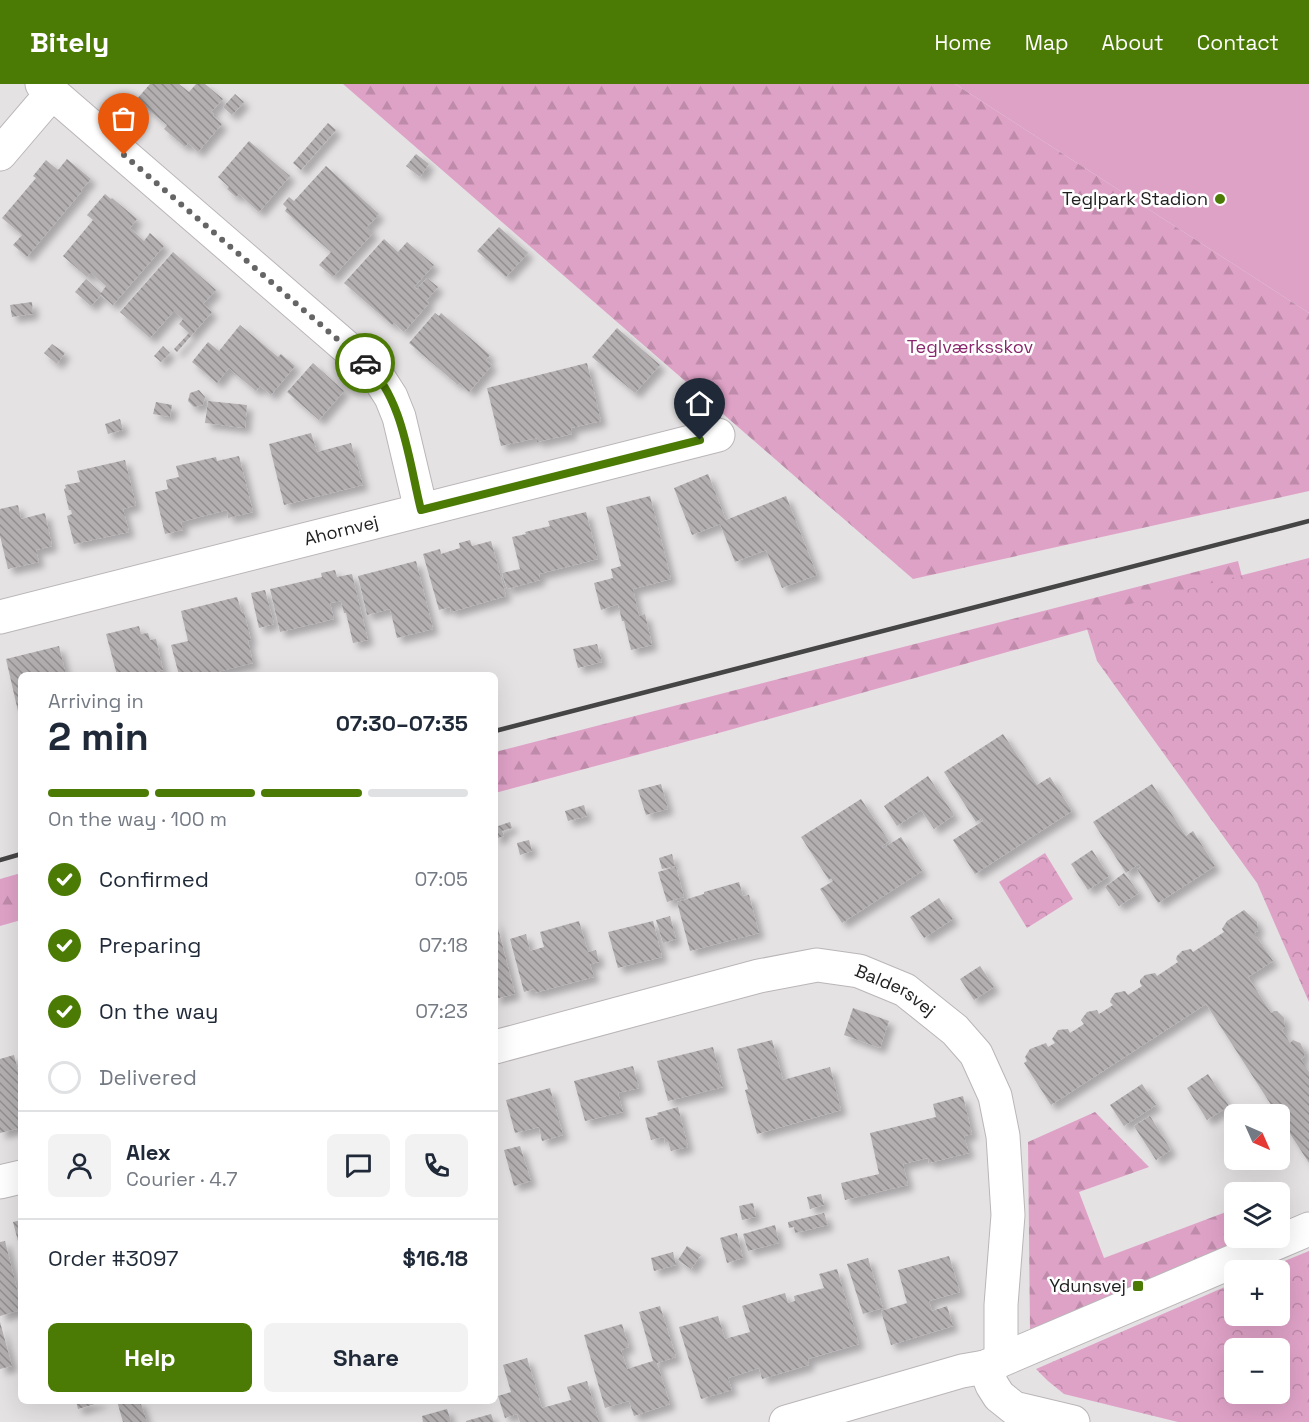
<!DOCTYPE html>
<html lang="en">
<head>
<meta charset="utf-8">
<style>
	body { margin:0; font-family:"Space Grotesk",sans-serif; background:#f2f2f3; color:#1f2937; height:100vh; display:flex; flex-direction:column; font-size:22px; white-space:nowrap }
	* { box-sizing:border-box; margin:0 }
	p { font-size:20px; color:#747a83 }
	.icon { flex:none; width:33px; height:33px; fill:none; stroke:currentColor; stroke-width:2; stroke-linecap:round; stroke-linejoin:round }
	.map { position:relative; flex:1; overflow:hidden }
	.sheet { position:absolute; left:18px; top:588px; width:480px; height:732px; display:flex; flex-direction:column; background:#fff; border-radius:9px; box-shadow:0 6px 24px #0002 }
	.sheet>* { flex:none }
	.needle { width:39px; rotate:135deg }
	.controls { position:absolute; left:1224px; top:1020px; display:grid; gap:12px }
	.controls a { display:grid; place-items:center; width:66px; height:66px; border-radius:9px; background:#fff; box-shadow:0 6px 24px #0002; font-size:30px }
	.pin { position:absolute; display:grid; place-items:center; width:51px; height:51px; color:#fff; margin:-62px -26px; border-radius:50% 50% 50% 0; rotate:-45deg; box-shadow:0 0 6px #0007 }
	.pin .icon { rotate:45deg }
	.courier { position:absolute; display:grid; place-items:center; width:60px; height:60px; margin:-30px; border:4px solid #4b7b05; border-radius:50%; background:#fff; color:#222; box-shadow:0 2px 8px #0007 }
	.head em { font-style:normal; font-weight:700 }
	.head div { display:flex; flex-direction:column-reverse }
	.head { display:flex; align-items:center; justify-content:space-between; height:102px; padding:0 30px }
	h1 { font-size:39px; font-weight:700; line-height:45px }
	.bar { display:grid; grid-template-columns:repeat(4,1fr); gap:9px 6px; align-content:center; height:72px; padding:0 30px }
	.bar i { height:8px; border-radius:4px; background:#e0e1e3 }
	.bar .current { background:#4b7b05 }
	.bar p { grid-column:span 4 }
	.line { display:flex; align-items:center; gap:15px; padding:0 30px; border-top:2px solid #e0e1e3 }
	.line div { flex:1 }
	.round { display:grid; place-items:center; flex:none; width:63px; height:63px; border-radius:9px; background:#f2f2f3 }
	ol { padding:0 30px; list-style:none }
	li { display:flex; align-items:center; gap:18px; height:66px }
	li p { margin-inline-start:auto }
	li .icon { padding:6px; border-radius:50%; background:#4b7b05; color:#fff; stroke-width:4 }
	li:last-child { color:#747a83 }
	li i { width:33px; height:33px; border:3px solid #e0e1e3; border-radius:50% }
	.action { display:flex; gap:12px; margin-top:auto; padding:12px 30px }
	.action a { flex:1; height:69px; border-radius:9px; background:#4b7b05; color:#fff; font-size:24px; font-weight:700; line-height:69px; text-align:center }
	.action a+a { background:#f2f2f3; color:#1f2937 }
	header { display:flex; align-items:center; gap:36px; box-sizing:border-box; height:84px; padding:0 30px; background:#4b7b05; color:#fff }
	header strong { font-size:28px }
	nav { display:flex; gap:33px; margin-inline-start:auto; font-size:21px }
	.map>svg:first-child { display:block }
</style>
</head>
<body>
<header>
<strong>Bitely</strong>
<nav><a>Home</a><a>Map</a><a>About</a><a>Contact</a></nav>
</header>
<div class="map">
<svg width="1309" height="1338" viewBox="0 0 1309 1338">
	<defs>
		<pattern id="forest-firs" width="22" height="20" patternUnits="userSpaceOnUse" patternTransform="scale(1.5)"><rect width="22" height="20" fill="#dfa2c7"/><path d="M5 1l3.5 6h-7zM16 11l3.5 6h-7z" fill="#bf8bab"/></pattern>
		<pattern id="park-crowns" width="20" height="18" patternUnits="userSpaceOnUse" patternTransform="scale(1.5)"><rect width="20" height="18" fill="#dfa2c7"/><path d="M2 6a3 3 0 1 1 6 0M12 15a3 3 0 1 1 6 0" fill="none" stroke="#bf8bab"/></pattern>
		<pattern id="building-back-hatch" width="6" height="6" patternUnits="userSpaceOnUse" patternTransform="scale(1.5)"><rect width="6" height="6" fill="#b3afb1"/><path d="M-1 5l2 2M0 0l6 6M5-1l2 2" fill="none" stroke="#918e90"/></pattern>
		<filter id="shadow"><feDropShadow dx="5.5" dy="5.5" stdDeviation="3" flood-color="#0004"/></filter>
	</defs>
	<rect width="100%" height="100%" fill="#e5e2e4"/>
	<!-- grass -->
	<path fill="#dfa2c7" d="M955 0H1309V229Z"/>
	<!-- forest -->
	<path fill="url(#forest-firs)" d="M343 0H955L1309 229V407L913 495Z
		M1238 477 1275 623 1111 539 726 647 495 709V668Z
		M21 789V836L0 842V795Z
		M1095 1028 1149 1083 1079 1108 1104 1174 1234 1125V1154H1256L1030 1247 1028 1058Z"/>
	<!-- park -->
	<path fill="url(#park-crowns)" fill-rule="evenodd" d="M1309 474V918L1257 799 1097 577 1083 532Z
		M1045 769 1073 815 1027 844 999 798Z
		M1309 1167V1338H1178L1064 1310 1048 1297 1036 1285 1234 1199V1232H1280V1186H1263ZM1234 1264H1280V1310H1234Z"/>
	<!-- building -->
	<path fill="url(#building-back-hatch)" filter="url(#shadow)" d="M150 0H179L189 8 196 0H205L223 15 211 28 214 30 213 32 222 40 198 68 188 59 185 63 164 45 167 41 136 16Z
		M235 10 244 18 232 31 223 23Z
		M328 39 336 46 301 86 293 79Z
		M249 57 290 92 259 128 239 110 236 113 227 105 229 103 218 93Z
		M416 70 429 80 420 93 406 82Z
		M67 75 91 95 81 106 82 107 27 173 13 161 22 151 2 134 36 94 33 92 46 76 58 86Z
		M326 82 379 130 367 143 373 149 333 193 319 181 331 168 285 127 287 124 283 120 289 113 294 117Z
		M105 110 111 115 112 114 137 135 130 144 144 157 150 149 164 162 113 221 101 211 91 222 75 208 86 195 101 209 106 202 91 189 87 193 63 172 93 136 87 131Z
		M499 143 528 169 506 193 477 167Z
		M384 155 398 168 407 158 434 181 414 203 417 205 427 194 438 203 426 217 429 219 404 248 394 239 392 241 344 199Z
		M173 168 216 206 203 220 212 228 177 268 174 265 189 249 179 240 183 235 174 227 150 254 120 228Z
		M32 218 33 230 12 233 10 221Z
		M435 229 439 232 441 229 490 271 486 276 492 281 469 308 460 299 458 301 409 259Z
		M240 241 278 273 281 270 295 282 271 311 260 302 256 307 229 284 217 299 192 278 208 258 219 267Z
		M617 244 660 281 635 309 592 273Z
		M52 260 65 269 57 280 44 269Z
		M163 262 170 269 161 278 154 272Z
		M313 279 344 307 319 336 287 308Z
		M587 279 601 337 571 344 572 350 537 358V354L501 362 487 304Z
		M199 306 205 313 203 321 194 323 188 317 190 309Z
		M208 317 247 321 245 344 205 339Z
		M156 318 172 321 170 333 153 330Z
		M120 335 123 346 108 350 105 340Z
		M311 349 317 368 351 359 363 401 284 421 269 360Z
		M239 372 253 428 228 434 227 426 181 438 183 446 165 450 155 408 168 405 166 396 179 393 176 382 216 373 217 377Z
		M125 376 136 421 123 425 129 448 74 460 67 432 72 430 71 426H69L64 405 66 404 65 401 80 398 77 387Z
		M708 390 726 436 786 412 817 491 782 504 766 466 735 478 720 440 692 451 674 404Z
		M650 412 671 495 633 505 639 532 645 530 652 561 631 566 624 537H622L618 520 601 526 594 499 613 494 611 485 621 482 606 423Z
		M18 421 21 435 45 429 52 462 36 466 39 478 8 485 0 452V425Z
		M586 428 598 475 539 490 540 496 507 505 502 489 520 485 512 453 526 450 525 448 550 442 548 437Z
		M470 456 472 462 491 457 506 512 451 528 450 523 439 526 423 470 440 465 441 470 460 464 459 459Z
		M416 477 433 545 397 554 390 525 367 531 358 492Z
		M335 486 337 493 352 490 368 556 353 559 346 529H344L341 517 330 519 334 535 280 548 270 505 322 493 321 489Z
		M265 506 274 540 259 544 251 509Z
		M237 513 242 529 244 528 251 556 248 557 253 579 205 591H179L171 561 188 557 181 527Z
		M139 542 141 550 148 549 150 556 156 555 163 586 157 588V591H117L106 550Z
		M597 560 602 578 578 584 573 565Z
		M59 562 66 591H21L20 636 6 575Z
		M1003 650 1037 701 1050 693 1072 727 975 790 953 756 983 737 982 734 976 738 944 688Z
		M928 692 954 731 934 745 921 726 897 742 884 722Z
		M661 700 668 725 646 731 638 706Z
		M1152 700 1186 752 1193 747 1215 782 1158 819 1137 785 1141 783 1139 780 1126 789 1093 738Z
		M861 715 889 757 882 762 883 764 901 753 922 787 842 839 820 805 833 797 831 794 829 796 801 753Z
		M584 721 587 732 568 737 565 727Z
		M510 738 512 744 502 747 504 752 495 755V743Z
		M529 756 532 767 520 771 517 759Z
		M1092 766 1109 792 1088 806 1071 780Z
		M672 770 675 782 662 785 659 774Z
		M676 783 684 813 667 818 658 788Z
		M1124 789 1139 809 1119 822 1105 803Z
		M739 798 743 812 749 811 759 849 690 867 677 818 704 810V808Z
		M939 814 953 835 924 854 910 833Z
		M1244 826 1257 838 1258 847 1254 849 1273 877 1248 893 1271 929 1274 927H1277L1284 934 1285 943 1282 946 1290 959 1293 956 1300 959 1305 968 1304 973 1301 975 1309 988V1079L1280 1034V1030H1277L1206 920 1051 1021 1024 979 1027 977 1025 973 1030 965 1046 959 1048 963 1055 959 1052 955 1058 946 1068 945 1070 949 1084 940 1081 936 1087 928 1097 926 1099 930 1113 921 1110 918 1111 915 1115 909 1125 907 1128 911 1142 902 1140 899V896L1145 891 1155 889 1157 892 1178 878 1176 875 1177 872 1182 867 1191 865 1193 868 1224 848 1222 845 1227 837Z
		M670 832 676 855 663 859 656 836Z
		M495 833 515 910 495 915Z
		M579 837 588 868 596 866 599 878 590 880 594 893 534 909V905L524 908 510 855 526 850 530 867 544 863 540 848Z
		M653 837 662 873 618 884 608 848Z
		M980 882 994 903 974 916 960 895Z
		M853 924 889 937 880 964 844 951Z
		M772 956 783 996 830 983 841 1026 757 1050 745 1006 748 1005 737 965Z
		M713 963 723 1003 668 1017 657 977Z
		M14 971 21 999V1044L0 1049V975Z
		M633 982 639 1004 618 1009 623 1028 585 1037 574 997Z
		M1208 990 1229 1022 1207 1036 1187 1004Z
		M1142 1000 1156 1021 1124 1042 1110 1021Z
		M550 1004 563 1051 542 1057 539 1043 515 1049 506 1016Z
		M963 1012 972 1050 964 1052 969 1069 929 1079 928 1074 903 1080 908 1101 845 1116 841 1099 879 1090 870 1049 936 1033 933 1020Z
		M678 1023 688 1063 671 1067 668 1058 665 1059 664 1053 651 1056 645 1034 658 1031 657 1029Z
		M1150 1032 1171 1066 1156 1076 1134 1042Z
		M520 1062 531 1097 514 1102 504 1066Z
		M821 1110 824 1121 810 1125 807 1113Z
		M753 1119 756 1133 742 1136 739 1122Z
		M824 1129 828 1141 795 1149 794 1143 789 1144 788 1138Z
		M21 1136V1165H20L13 1138Z
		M775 1141 779 1159 748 1167 743 1150Z
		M737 1149 743 1174 727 1179 720 1154Z
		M5 1157 21 1221V1226L0 1232V1158Z
		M687 1162 701 1171 691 1185 678 1176Z
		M673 1168 676 1181 654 1187 651 1174Z
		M949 1172 960 1208 929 1217 932 1227 947 1222 953 1242 891 1261 881 1227 907 1219 898 1186Z
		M868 1174 883 1224 863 1230 847 1180Z
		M837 1185 859 1260 808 1275 809 1281 762 1295 759 1284 728 1294 732 1306 701 1315 679 1243 718 1232 725 1255 750 1248 742 1222 785 1209 788 1219 795 1217 794 1212 824 1204 819 1190Z
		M660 1222 676 1273 657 1279 670 1320 634 1332 629 1317 605 1324 584 1251 622 1240 629 1263 621 1266 627 1285 653 1277 639 1228Z
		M0 1238 12 1282 0 1285Z
		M527 1274 542 1324 571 1316 567 1303 587 1297 599 1338H520L517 1330 505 1334 498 1312 511 1308 503 1281Z
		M76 1317H102V1318L78 1325Z
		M117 1317H140L147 1338H123Z
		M447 1325 451 1338H423L422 1332Z
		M491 1330 494 1338H466V1337Z"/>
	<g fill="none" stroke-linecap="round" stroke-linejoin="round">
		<defs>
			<g id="minor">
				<path d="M42 0 375 288 391 313 399 333 421 426"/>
				<path d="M0 70 52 9"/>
				<path id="s1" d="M0 533 718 351"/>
				<path id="s2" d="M495 963 759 892 817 881 859 887 905 906 955 946 976 970 995 1012 1003 1052 1008 1131 1001 1221V1276"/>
				<path d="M0 1098 21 1093"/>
				<path d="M985 1283 992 1301 999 1312 1014 1324 1073 1338"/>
				<path d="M786 1338 962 1287 985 1283 1309 1145"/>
			</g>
		</defs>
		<!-- minor casing -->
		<use href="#minor" stroke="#bab6b8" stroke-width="35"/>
		<!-- minor -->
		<use href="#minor" stroke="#fff" stroke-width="33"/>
		<!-- rail -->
		<path stroke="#464545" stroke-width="4.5" d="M495 647 1309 437
			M0 776 21 770"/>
	</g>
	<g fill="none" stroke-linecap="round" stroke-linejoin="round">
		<!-- done -->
		<path stroke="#666565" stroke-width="6" stroke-dasharray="0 10.8" d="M124 71 365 279"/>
		<!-- route -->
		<path stroke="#4b7b05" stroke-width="8" d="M365 279C403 312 409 378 421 426L700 356"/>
	</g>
	<!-- markers -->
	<g fill="#4b7b05" stroke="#fff" stroke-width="2">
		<circle cx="1220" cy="115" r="6"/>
		<rect x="1132" y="1196" width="12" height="12" rx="3"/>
	</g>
	<g text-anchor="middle" stroke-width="5" stroke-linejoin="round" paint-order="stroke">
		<!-- poi labels -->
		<g font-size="18" fill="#222121" stroke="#fff" text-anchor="end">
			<text x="1208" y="121">Teglpark Stadion</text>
			<text x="1126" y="1208">Ydunsvej</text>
		</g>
		<!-- park labels -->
		<g font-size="18" fill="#89276c" stroke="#fff">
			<text x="970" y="269">Teglværksskov</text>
		</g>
		<!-- street labels -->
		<g font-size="18" fill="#222121" stroke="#fff">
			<text dy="6" stroke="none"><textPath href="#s1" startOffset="352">Ahornvej</textPath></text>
			<text dy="6" stroke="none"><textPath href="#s2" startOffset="416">Baldersvej</textPath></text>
		</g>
	</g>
</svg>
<div class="controls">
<a><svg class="needle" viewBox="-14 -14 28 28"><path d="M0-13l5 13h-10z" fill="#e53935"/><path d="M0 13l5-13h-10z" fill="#747a83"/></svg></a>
<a><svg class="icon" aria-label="layers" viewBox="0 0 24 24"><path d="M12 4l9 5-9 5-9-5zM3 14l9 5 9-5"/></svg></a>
<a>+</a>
<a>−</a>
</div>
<div class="pin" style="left:124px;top:71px;background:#ea580c"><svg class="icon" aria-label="bag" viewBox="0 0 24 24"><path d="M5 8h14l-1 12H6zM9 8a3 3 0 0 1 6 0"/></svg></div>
<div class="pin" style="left:700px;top:356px;background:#1f2937"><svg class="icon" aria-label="home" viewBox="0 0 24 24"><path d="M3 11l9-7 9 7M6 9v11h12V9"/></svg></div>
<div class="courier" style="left:365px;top:279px"><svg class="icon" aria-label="car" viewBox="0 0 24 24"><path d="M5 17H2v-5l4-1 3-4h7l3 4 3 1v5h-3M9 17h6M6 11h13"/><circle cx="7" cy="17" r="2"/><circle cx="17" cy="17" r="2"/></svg></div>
<section class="sheet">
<div class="head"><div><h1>2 min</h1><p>Arriving in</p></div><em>07:30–07:35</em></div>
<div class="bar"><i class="current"></i><i class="current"></i><i class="current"></i><i></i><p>On the way · 100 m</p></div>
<ol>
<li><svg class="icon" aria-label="check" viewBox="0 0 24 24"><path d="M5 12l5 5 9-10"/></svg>Confirmed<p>07:05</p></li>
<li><svg class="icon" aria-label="check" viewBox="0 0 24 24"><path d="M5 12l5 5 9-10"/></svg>Preparing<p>07:18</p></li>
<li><svg class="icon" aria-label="check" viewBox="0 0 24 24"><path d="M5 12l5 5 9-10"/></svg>On the way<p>07:23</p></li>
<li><i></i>Delivered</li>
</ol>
<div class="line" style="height:108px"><a class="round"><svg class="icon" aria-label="person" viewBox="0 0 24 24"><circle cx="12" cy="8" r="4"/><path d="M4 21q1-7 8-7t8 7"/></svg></a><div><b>Alex</b><p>Courier · 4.7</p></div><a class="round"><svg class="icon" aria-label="chat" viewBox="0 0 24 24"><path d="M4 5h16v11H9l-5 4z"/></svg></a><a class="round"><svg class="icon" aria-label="phone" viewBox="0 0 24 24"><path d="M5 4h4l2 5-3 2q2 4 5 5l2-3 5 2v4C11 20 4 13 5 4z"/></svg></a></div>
<div class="line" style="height:78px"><div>Order #3097</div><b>$16.18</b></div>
<div class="action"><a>Help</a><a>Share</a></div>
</section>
</div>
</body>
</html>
